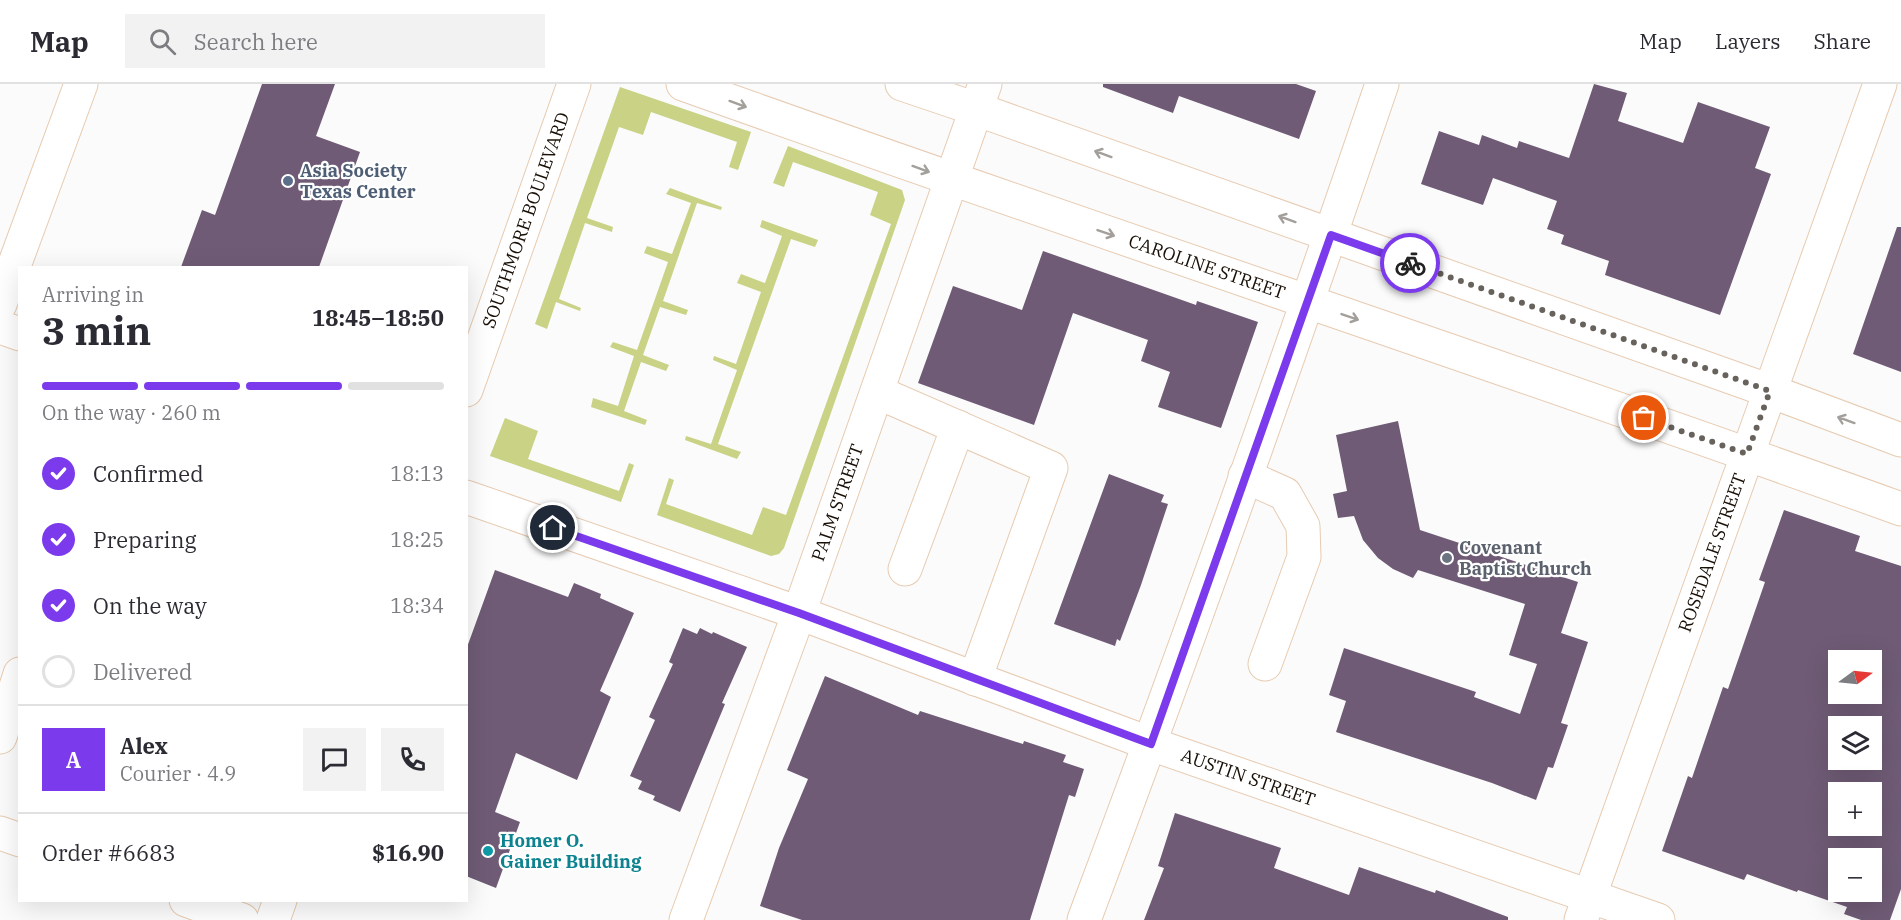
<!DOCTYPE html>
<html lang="en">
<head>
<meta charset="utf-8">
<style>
	body { margin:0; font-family:"IBM Plex Serif",serif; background:#f2f2f3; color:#2b2b33; height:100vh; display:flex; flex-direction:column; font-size:22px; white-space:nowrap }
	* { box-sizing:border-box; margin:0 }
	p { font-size:20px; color:#7c7c81 }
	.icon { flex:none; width:33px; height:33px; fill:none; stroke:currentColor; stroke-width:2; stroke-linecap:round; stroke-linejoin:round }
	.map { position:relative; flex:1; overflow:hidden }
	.side { position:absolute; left:18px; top:182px; width:450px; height:636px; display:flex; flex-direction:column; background:#fff; border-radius:0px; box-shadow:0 6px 24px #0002 }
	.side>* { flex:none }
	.needle { width:39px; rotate:75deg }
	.fabs { position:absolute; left:1828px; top:566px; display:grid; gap:12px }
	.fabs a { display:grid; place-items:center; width:54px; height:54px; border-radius:0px; background:#fff; box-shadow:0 6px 24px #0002; font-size:30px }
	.pin { position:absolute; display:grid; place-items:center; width:51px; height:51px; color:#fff; margin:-26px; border:3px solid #fff; border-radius:50%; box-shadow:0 2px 6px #0007 }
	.courier { position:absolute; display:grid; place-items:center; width:60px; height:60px; margin:-30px; border:4px solid #7c3aed; border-radius:50%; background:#fff; color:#222; box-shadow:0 2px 8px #0007 }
	.head em { font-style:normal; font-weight:800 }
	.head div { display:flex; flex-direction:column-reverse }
	.head { display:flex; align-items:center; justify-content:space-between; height:102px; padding:0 24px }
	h1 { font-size:39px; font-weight:800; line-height:45px }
	.bar { display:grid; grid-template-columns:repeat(4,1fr); gap:9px 6px; align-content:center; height:72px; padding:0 24px }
	.bar i { height:8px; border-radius:4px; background:#e1e1e2 }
	.bar .on { background:#7c3aed }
	.bar p { grid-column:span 4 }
	.line { display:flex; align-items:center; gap:15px; padding:0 24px; border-top:2px solid #e1e1e2 }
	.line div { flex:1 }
	.round { display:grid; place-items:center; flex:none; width:63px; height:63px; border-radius:0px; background:#f2f2f3 }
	ol { padding:0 24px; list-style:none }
	li { display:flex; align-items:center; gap:18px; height:66px }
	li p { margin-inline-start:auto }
	li .icon { padding:6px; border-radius:50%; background:#7c3aed; color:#fff; stroke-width:4 }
	li:last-child { color:#7c7c81 }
	li i { width:33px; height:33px; border:3px solid #e1e1e2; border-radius:50% }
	header { display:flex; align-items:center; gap:36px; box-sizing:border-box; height:84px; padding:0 30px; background:#fff; border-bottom:2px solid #e1e1e2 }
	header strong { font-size:28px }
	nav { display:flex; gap:33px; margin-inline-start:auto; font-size:21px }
	.search { width:420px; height:54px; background:#f2f2f3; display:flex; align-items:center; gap:15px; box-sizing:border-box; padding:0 21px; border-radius:0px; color:#7c7c81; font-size:22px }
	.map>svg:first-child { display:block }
</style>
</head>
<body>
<header>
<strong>Map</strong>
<div class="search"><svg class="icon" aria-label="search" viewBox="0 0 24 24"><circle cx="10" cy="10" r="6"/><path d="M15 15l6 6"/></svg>Search here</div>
<nav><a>Map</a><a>Layers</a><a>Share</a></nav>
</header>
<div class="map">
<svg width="1901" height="836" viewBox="0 0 1901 836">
	<rect width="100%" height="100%" fill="#fbfbfb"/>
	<!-- green -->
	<path fill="#c9d285" d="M620 3 751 48 738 86 729 83 737 58 651 28 643 51 619 43 587 134 613 143 612 148 585 139 559 215 581 224 580 227 556 218 547 245 535 240Z
		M788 62 902 106 905 116 784 464 779 470 771 472 657 431 669 394 674 396 666 420 752 451 763 423 786 431 891 140 870 131 878 108 793 78 784 103 773 99Z
		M670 104 722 123 721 126 697 119 663 217 688 226 686 231 660 223 643 271 669 281 666 287 641 278 624 327 647 336 645 341 591 323 593 314 618 322 634 272 610 263 613 258 637 266 668 178 644 169 647 162 672 170 691 119 666 110Z
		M762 136 818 156 815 163 791 155 718 360 741 368 737 375 685 356 686 352 711 360 737 286 713 276 714 272 736 280 761 208 737 199 741 190 765 199 782 152 760 143Z
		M505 334 538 347 528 375 619 407 629 379 634 381 621 418 490 372Z"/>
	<!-- building -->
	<path fill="#6f5b75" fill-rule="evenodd" d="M262 0H335L316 52 360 68 319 183H181L202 126 215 131Z
		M1103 0H1296L1316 7 1299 55 1179 12 1173 29 1103 3Z
		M1594 0 1627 9 1618 37 1683 59 1698 18 1770 43 1755 84 1771 90 1720 231 1605 191 1609 177 1561 160 1564 151 1547 145 1557 117 1493 94 1483 121 1421 100 1439 47 1479 61 1482 51 1517 64 1519 57 1569 74Z
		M1897 143H1901V288L1853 270Z
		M1043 167 1196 221 1197 217 1258 238 1221 344 1158 323 1170 288 1141 277 1148 256 1073 229 1034 341 918 299 953 202 1022 226Z
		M1398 337 1420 446 1578 498 1561 549 1588 558 1561 639 1568 641 1553 684 1548 683 1536 716 1492 699 1336 648 1346 617 1329 611 1344 564 1476 608 1474 613 1520 630 1537 580 1509 571 1525 520 1418 486 1413 494 1393 485 1378 474 1363 456 1354 432 1338 434 1333 410 1347 407 1336 351Z
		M1109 390 1164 411 1161 418 1168 420 1141 501 1120 557 1117 555 1115 562 1054 540Z
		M1784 426 1860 452 1855 467 1901 482V805L1890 836H1861L1844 830 1847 823 1798 806 1797 808 1747 790 1744 796 1662 767 1688 692 1692 694 1723 603 1728 605 1765 498 1759 496ZM1839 576H1872V609H1839ZM1839 642H1872V675H1839ZM1839 708H1872V741H1839ZM1839 774H1872V807H1839Z
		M495 486 568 513 574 499 601 510 600 514 634 529 600 607 611 613 577 696 516 669 495 728 520 738 496 804 466 792V566Z
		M683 544 697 550 700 544 712 550 713 548 747 563 722 619 725 620 680 728 653 716 655 712 638 705 642 697 630 692 655 636 649 633 673 580 669 578Z
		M825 592 918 631 920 627 1023 660 1024 657 1066 671 1063 678 1084 685 1075 713 1069 711 1030 836H802L760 822 779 764 808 695 787 686Z
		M1175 729 1281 764 1274 784 1349 811 1359 783 1435 809 1436 806 1508 833V836H1144L1164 784 1158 782Z"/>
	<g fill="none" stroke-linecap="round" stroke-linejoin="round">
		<defs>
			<g id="minor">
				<path id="s1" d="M683 0C1087 145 1496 279 1901 425"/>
				<path d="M902 0 976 25 1770 307 1901 356"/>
				<path d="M0 220 81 0"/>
				<path d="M0 243 20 250"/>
				<path d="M877 308 1051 384 975 595"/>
				<path d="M1245 392 1285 410 1303 442 1304 473 1265 580"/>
				<path id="s2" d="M466 413 799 529 1151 660 1658 836"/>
				<path d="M905 485 958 343"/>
				<path d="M0 653 20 590"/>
				<path d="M0 749 20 756"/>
				<path d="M186 816 242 836"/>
				<path id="s3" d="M686 836 799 529 985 0"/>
				<path d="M1084 836C1188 559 1287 280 1382 0"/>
				<path id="s4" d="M1581 836 1880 0"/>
			</g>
			<g id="major">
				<path id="s5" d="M466 306 574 0"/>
				<path d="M273 836 280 816"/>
			</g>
		</defs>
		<!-- minor casing -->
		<use href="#minor" stroke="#e7cbb1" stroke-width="35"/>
		<!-- major casing -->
		<use href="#major" stroke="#e7cbb1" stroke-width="35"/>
		<!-- minor -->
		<use href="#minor" stroke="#fff" stroke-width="33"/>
		<!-- major -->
		<use href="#major" stroke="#fff" stroke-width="33"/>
	</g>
	<!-- one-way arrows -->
	<defs><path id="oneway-shaft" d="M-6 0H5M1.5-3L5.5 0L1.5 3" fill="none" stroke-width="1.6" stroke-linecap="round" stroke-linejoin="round" transform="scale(1.5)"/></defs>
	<g stroke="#a39f9b">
		<use href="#oneway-shaft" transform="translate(738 20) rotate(20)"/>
		<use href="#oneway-shaft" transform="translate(1103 70) rotate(-160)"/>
		<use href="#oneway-shaft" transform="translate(921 85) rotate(20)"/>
		<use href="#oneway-shaft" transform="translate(1287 135) rotate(-160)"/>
		<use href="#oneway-shaft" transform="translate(1106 149) rotate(19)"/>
		<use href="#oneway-shaft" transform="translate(1350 233) rotate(19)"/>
		<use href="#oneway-shaft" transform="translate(1846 336) rotate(-160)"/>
	</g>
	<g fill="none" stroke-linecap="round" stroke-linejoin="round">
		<!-- done -->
		<path stroke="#67625c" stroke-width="6" stroke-dasharray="0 10.8" d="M1410 179 1770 307 1747 370 1644 334"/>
		<!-- route -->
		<path stroke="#7c3aed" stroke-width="8" d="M553 444 799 529 1151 660 1331 151 1410 179"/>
	</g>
	<!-- markers -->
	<circle fill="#5c6f8a" stroke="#fff" stroke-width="2" cx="288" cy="97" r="6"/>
	<circle fill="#6b7280" stroke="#fff" stroke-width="2" cx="1447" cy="474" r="6"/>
	<circle fill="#0f9aa8" stroke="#fff" stroke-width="2" cx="488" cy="767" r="6"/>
	<g text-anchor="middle" stroke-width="4.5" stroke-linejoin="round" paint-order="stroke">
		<!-- service labels -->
		<g font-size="18" font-weight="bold" fill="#4e5e75" stroke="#fff" text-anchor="start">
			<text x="300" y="93">Asia Society<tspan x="300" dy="21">Texas Center</tspan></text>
		</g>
		<!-- street labels -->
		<g font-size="18" fill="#180f06" stroke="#fff">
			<text dy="6" stroke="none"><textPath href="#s5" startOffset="180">SOUTHMORE BOULEVARD</textPath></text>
			<text dy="6" stroke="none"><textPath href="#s1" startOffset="555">CAROLINE STREET</textPath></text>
			<text dy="6" stroke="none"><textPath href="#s3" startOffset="444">PALM STREET</textPath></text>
			<text dy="6" stroke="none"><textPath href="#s4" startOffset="390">ROSEDALE STREET</textPath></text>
			<text dy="6" stroke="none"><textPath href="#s2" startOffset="831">AUSTIN STREET</textPath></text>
		</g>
		<!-- worship labels -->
		<g font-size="18" font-weight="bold" fill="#5b616d" stroke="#fff" text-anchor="start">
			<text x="1459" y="470">Covenant<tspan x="1459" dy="21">Baptist Church</tspan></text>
		</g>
		<!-- culture labels -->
		<g font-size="18" font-weight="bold" fill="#0d838f" stroke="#fff" text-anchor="start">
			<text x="500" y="763">Homer O.<tspan x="500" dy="21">Gainer Building</tspan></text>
		</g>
	</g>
</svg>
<div class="fabs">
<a><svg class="needle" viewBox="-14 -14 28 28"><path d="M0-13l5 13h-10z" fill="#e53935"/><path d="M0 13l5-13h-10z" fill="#7c7c81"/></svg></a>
<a><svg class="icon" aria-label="layers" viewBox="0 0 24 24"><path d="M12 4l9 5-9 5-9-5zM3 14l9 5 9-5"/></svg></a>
<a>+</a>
<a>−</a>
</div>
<div class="pin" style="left:1644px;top:334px;background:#ea580c"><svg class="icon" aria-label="bag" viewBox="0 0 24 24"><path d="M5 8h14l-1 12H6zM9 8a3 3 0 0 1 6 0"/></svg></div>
<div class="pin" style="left:553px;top:444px;background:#1f2937"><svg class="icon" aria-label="home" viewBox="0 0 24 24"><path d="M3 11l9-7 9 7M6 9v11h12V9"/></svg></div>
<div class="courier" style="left:1410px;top:179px"><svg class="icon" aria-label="bike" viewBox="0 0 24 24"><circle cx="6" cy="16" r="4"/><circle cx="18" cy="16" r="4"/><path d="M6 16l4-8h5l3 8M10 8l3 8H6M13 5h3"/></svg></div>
<section class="side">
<div class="head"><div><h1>3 min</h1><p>Arriving in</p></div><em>18:45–18:50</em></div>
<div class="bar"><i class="on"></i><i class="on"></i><i class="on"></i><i></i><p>On the way · 260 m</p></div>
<ol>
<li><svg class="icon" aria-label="check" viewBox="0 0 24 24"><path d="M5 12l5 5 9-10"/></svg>Confirmed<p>18:13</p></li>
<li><svg class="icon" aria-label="check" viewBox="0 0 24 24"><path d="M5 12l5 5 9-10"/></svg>Preparing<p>18:25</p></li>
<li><svg class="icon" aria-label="check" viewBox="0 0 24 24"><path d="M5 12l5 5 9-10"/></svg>On the way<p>18:34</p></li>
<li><i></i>Delivered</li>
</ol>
<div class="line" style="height:108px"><b class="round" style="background:#7c3aed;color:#fff">A</b><div><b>Alex</b><p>Courier · 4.9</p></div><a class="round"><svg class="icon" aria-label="chat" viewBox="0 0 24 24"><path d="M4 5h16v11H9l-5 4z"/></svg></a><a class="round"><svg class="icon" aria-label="phone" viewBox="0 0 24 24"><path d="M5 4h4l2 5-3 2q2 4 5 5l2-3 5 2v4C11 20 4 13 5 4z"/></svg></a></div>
<div class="line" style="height:78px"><div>Order #6683</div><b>$16.90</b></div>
</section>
</div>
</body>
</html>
